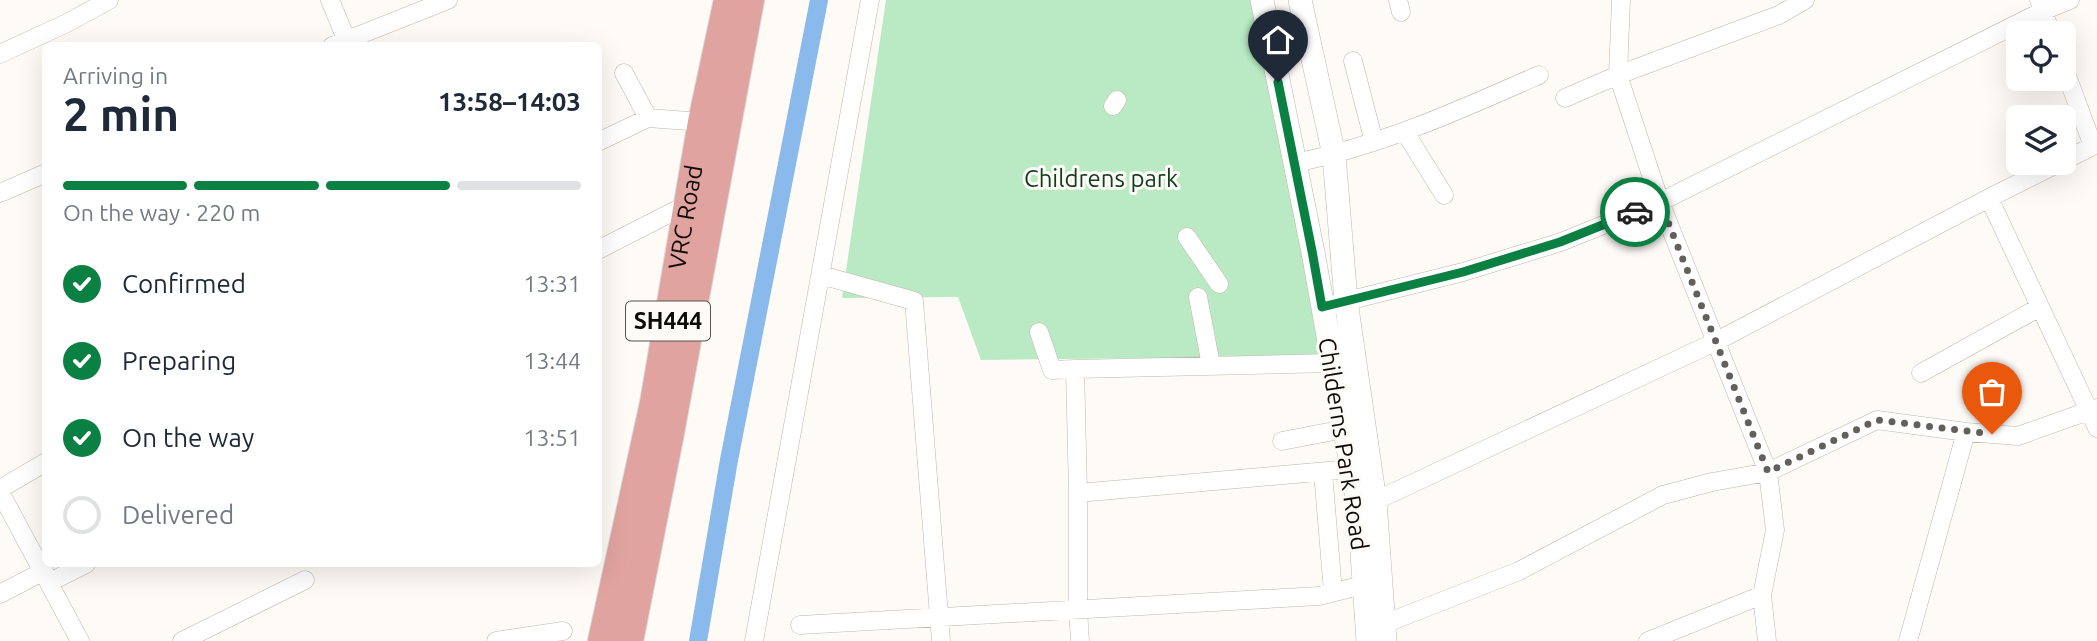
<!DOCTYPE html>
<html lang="en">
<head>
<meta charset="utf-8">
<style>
	body { margin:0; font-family:Ubuntu,sans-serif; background:#f6f6f7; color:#1f2937; height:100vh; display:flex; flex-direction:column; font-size:26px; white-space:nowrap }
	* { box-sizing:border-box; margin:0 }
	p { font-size:23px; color:#747a83 }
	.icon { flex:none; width:38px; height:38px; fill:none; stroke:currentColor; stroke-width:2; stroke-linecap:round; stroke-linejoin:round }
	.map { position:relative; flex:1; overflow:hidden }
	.details { position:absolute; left:42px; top:42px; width:560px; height:525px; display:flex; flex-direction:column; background:#fff; border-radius:10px; box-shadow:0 7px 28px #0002 }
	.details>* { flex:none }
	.tools { position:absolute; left:2006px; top:21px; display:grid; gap:14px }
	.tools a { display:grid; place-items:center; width:70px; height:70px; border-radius:10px; background:#fff; box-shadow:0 7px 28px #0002; font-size:35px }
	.pin { position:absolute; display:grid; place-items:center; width:60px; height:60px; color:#fff; margin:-72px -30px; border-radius:50% 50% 50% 0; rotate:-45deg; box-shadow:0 0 7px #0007 }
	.pin .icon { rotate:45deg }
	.courier { position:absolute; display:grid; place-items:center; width:70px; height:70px; margin:-35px; border:5px solid #0b8043; border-radius:50%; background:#fff; color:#222; box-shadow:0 2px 9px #0007 }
	.overview em { font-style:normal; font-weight:700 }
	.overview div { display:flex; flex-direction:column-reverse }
	.overview { display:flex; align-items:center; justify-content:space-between; height:119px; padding:0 21px }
	h1 { font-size:46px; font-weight:700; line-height:52px }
	.bar { display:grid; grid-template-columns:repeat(4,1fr); gap:10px 7px; align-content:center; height:84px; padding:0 21px }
	.bar i { height:9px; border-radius:5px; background:#e0e1e3 }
	.bar .on { background:#0b8043 }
	.bar p { grid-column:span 4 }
	ol { padding:0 21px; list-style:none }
	li { display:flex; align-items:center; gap:21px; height:77px }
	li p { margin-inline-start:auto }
	li .icon { padding:7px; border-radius:50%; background:#0b8043; color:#fff; stroke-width:4 }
	li:last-child { color:#747a83 }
	li i { width:38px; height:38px; border:4px solid #e0e1e3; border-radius:50% }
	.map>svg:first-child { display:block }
</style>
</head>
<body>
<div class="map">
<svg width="2097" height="641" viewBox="0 0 2097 641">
	<rect width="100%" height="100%" fill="#fefaf6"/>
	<!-- green -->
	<path fill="#b9eac3" d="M886 0H1251L1327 356 981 360 958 297 842 298Z"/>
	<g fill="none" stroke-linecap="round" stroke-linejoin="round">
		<!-- canal -->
		<path stroke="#8ab9eb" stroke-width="18" d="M698 641 729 460 819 0"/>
		<defs>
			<path id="minor" d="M330 0 349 46
				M1398 0 1401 12
				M1621 0 1618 75 1660 202 1768 472 1775 530 1762 595 1767 641
				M2039 0 2051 33
				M332 46 448 0
				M0 54 67 23 109 0
				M1353 61 1374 142
				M2063 65 2093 146
				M624 73 648 118
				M1565 98 1618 75 1779 15 1805 0
				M1113 106 1117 100
				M1405 132 1444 195
				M598 142 648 118 702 122
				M2063 161 2097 144
				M1295 163C1380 146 1460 110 1539 75
				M0 193 46 173
				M1989 198 2097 428
				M1187 237 1219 284
				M598 250 688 204
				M821 275 914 301 941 641
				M1198 297 1211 365
				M1335 304 1463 272 1561 242 1660 202 2043 11 2070 0
				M1039 332 1052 370 1075 369
				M1921 373 2040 307
				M1282 441 1344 429
				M1323 472 1333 592
				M0 489 46 462
				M0 492 80 641
				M1078 493 1351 469
				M1375 501 1715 342 1989 198 2059 163
				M50 582 86 564
				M0 594 44 571
				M1384 624 1519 571 1663 495 1712 482 1768 472 1877 420 1966 432 2018 436 2097 408
				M800 625 1319 596 1363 585
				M182 641 305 580
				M496 641 563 631
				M754 641 870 0
				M1080 641 1078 610V493L1075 369 1332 363
				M1648 641 1762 595
				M1908 641 1966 432"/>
			<path id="tertiary" d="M1262 0 1313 252 1359 509 1368 641
				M1300 0 1334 155 1346 301 1375 501 1385 641"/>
			<g id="primary">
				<path id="s1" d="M602 641 654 403 702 122 728 0"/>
				<path d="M629 641 669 438 750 0"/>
			</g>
		</defs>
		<!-- minor casing -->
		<use href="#minor" stroke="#c0b6ad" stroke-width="19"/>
		<!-- tertiary casing -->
		<use href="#tertiary" stroke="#c0b6ad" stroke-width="24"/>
		<!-- primary casing -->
		<use href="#primary" stroke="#d9d8d7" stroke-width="30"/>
		<!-- minor -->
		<use href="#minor" stroke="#fff" stroke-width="18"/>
		<!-- tertiary -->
		<use href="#tertiary" stroke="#fff" stroke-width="23"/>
		<!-- primary -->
		<use href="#primary" stroke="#e0a3a0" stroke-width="28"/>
	</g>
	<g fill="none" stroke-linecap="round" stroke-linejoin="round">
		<!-- done -->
		<path stroke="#635f5b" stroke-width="7" stroke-dasharray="0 12.6" d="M1635 212 1660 202 1768 472 1877 420 1992 434"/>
		<!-- route -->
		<path stroke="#0b8043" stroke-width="9" d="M1278 82 1312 251 1322 307 1463 272 1560 242 1635 212"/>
	</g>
	<g text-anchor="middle" stroke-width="6" stroke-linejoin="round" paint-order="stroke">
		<!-- shield labels -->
		<rect fill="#fefaf6" stroke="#57534f" stroke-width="2" x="626" y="301.5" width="84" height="39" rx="5"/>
		<g font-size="23" font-weight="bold" fill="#0f0b08">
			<text x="668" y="329">SH444</text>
		</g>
		<!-- park labels -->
		<g font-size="24" fill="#123d1f" stroke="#fefaf6">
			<text x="1101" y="187">Childrens park</text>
		</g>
		<!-- street labels -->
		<g font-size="24" fill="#0f0b08" stroke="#fefaf6">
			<text dy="8" stroke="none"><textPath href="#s1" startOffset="432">VRC Road</textPath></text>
			<text transform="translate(1343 444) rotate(81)" y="8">Childerns Park Road</text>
		</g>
	</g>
</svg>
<div class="tools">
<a><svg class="icon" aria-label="locate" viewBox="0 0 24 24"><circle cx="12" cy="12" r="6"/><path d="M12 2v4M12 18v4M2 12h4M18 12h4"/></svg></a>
<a><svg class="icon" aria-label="layers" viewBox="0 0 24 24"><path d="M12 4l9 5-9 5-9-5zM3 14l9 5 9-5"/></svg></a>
</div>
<div class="pin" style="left:1992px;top:434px;background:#ea580c"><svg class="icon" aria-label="bag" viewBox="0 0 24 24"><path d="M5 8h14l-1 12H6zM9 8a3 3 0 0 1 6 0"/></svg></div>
<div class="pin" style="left:1278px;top:82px;background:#1f2937"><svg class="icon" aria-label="home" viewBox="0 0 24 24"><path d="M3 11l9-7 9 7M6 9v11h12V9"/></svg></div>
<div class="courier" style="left:1635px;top:212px"><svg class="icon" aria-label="car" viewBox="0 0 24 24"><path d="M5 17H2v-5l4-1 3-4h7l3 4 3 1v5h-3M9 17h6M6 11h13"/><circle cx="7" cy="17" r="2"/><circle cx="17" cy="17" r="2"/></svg></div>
<section class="details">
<div class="overview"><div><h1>2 min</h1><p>Arriving in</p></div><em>13:58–14:03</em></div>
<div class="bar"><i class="on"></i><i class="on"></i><i class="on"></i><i></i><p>On the way · 220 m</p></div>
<ol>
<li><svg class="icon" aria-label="check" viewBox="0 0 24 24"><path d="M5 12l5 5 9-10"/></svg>Confirmed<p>13:31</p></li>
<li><svg class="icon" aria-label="check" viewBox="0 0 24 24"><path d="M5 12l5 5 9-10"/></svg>Preparing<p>13:44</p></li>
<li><svg class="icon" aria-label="check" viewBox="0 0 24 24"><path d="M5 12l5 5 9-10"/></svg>On the way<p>13:51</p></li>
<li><i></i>Delivered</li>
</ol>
</section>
</div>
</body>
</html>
